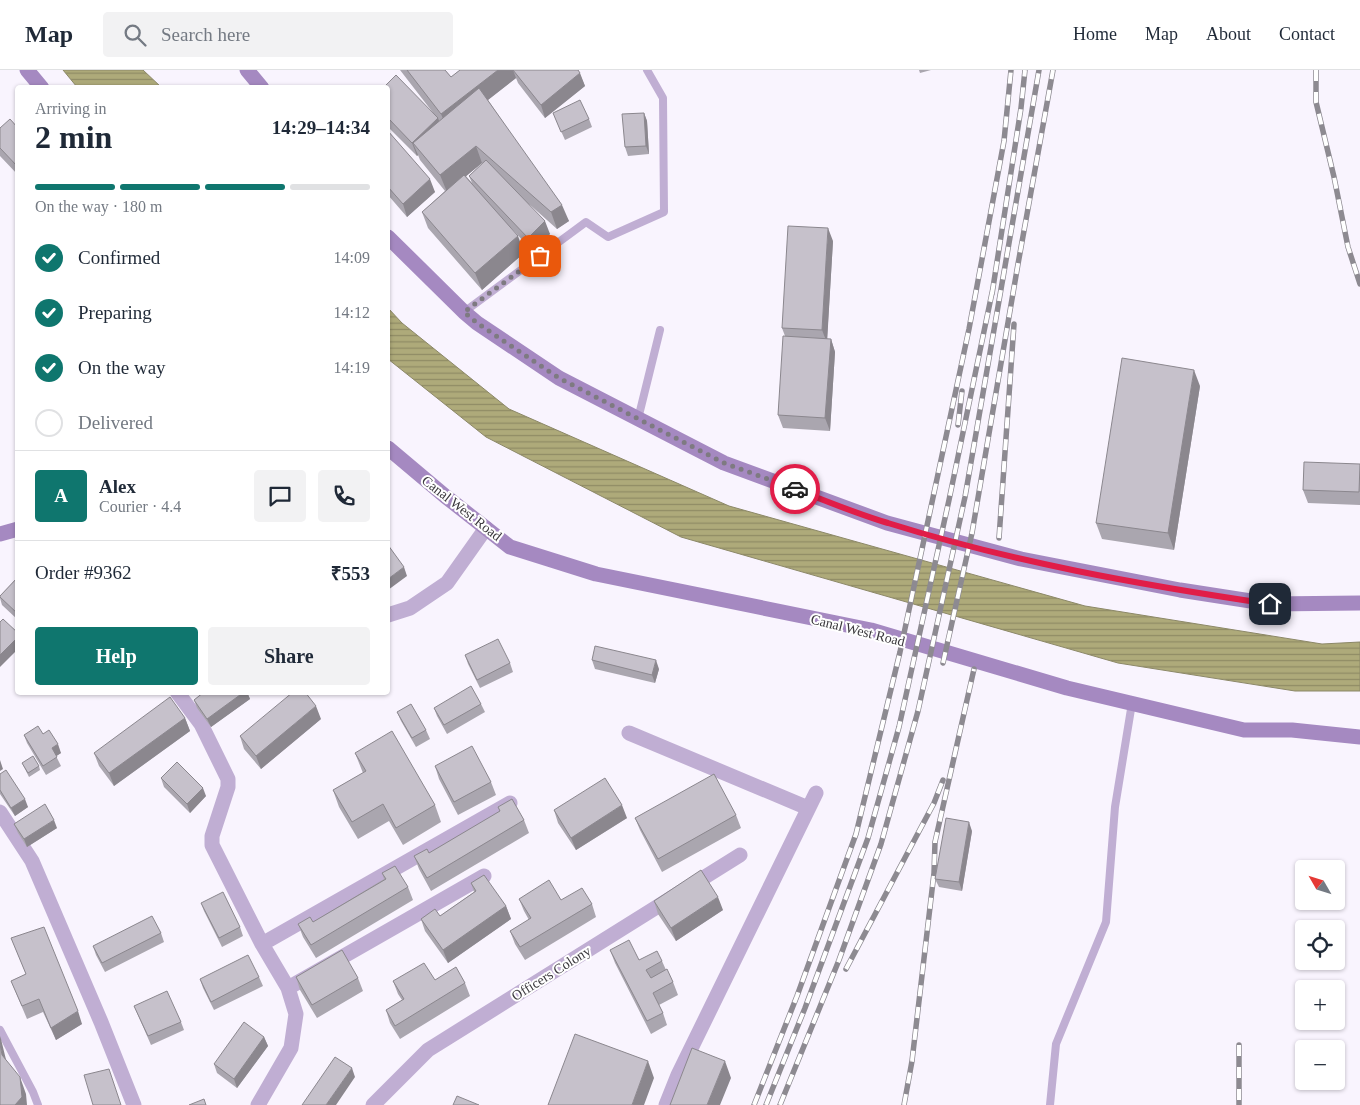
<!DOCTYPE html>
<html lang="en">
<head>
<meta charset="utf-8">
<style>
	body { margin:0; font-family:Georgia,serif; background:#f2f2f3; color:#1f2937; height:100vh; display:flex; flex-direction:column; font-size:19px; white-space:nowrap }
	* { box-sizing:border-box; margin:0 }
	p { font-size:16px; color:#747a83 }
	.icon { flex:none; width:28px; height:28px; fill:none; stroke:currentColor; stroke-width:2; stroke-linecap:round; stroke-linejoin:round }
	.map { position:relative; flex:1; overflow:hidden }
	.details { position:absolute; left:15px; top:15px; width:375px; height:610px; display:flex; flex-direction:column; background:#fff; border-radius:5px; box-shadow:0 1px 4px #0004 }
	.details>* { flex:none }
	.needle { width:32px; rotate:309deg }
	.controls { position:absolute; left:1295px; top:790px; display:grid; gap:10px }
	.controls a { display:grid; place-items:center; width:50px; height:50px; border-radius:5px; background:#fff; box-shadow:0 1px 4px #0004; font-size:25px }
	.pin { position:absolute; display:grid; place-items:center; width:42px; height:42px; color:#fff; margin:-21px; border-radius:10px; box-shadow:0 2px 8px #0006 }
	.courier { position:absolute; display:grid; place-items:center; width:50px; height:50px; margin:-25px; border:4px solid #e11d48; border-radius:50%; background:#fff; color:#222; box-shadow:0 1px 6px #0007 }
	.summary em { font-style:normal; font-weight:600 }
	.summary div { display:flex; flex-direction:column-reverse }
	.summary { display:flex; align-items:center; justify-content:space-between; height:85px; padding:0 20px }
	h1 { font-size:32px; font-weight:600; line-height:38px }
	.bar { display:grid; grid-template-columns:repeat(4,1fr); gap:8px 5px; align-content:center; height:60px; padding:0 20px }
	.bar i { height:6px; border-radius:4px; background:#e0e1e3 }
	.bar .selected { background:#0f766e }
	.bar p { grid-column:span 4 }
	.line { display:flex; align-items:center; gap:12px; padding:0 20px; border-top:1px solid #e0e1e3 }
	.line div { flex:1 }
	.round { display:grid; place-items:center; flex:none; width:52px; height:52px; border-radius:5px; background:#f2f2f3 }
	ol { padding:0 20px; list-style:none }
	li { display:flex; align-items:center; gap:15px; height:55px }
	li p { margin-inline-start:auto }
	li .icon { padding:5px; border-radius:50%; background:#0f766e; color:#fff; stroke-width:4 }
	li:last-child { color:#747a83 }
	li i { width:28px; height:28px; border:2px solid #e0e1e3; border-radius:50% }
	.cta { display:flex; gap:10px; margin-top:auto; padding:10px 20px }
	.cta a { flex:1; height:58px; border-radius:5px; background:#0f766e; color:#fff; font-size:20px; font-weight:600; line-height:58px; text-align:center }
	.cta a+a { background:#f2f2f3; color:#1f2937 }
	header { display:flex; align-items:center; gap:30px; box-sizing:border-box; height:70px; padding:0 25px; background:#fff; border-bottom:1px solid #e0e1e3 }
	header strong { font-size:24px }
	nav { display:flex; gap:28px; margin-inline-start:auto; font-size:18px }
	.search { width:350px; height:45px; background:#f2f2f3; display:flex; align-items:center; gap:12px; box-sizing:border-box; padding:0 18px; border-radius:5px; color:#747a83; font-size:19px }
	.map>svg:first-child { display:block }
</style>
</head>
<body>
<header>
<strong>Map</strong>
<div class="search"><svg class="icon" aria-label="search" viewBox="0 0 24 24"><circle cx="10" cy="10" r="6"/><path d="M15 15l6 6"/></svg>Search here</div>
<nav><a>Home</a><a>Map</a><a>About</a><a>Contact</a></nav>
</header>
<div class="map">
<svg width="1360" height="1035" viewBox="0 0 1360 1035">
	<defs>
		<pattern id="water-rules" width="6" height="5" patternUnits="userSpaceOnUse" patternTransform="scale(1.25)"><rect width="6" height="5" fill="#aeaa7a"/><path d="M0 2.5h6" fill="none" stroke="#8f8b65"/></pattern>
	</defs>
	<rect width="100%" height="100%" fill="#f9f4fe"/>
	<!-- water -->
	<path fill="url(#water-rules)" stroke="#8c8868" d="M63 0H143L161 17H77Z
		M388 238 402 253 509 339 729 436 1085 536 1322 574 1360 572V621H1295L1118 593 681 467 486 367 388 289Z"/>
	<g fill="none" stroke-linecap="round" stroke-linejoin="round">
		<!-- lane -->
		<path stroke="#c0aed3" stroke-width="8" d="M464 242 586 152 608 167 664 142 663 28 647 0
			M638 349 660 260
			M0 960 33 1022 38 1035
			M1050 1035 1056 974 1106 852 1115 737 1132 633"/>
		<!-- street -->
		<path stroke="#c0aed3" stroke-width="15" d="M388 545 410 538 447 513 486 458
			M177 622 201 654 228 709V717L212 766V775L262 874 288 918 296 944 291 978 258 1035
			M629 663 808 738
			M0 742 32 791 101 952 134 1035
			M262 874 510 733
			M288 918 484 806
			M373 1035 428 980 740 785
			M666 1035 678 1005 816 723"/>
		<!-- secondary -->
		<path stroke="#a589c1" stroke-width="15" d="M27 0 42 18
			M247 0 262 18
			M388 167 464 242 477 253 559 308 724 393 887 453 1021 489 1180 520 1270 534 1360 533
			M388 378 445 426 510 477 596 504 871 560 1067 618 1244 660H1292L1360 667
			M0 464 18 459"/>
		<defs>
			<path id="rail" d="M1316 0V32L1334 107 1348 177 1360 214
				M992 224 1021 38 1025 0
				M958 355 962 321
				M999 468 1014 254
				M943 593 972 463 1018 194 1053 0
				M846 899 934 733 943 710
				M1239 975V1035
				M754 1035 797 926 856 764 900 582 969 259 1004 71 1011 0
				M766 1035 805 938 868 768 899 657 949 430 993 218
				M780 1035 839 890 881 774 918 641 965 427 1039 0
				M904 1035 912 991 934 803 935 772 974 599"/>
		</defs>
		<!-- rail casing -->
		<use href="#rail" stroke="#8d8a91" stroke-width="5.5"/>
		<!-- rail -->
		<use href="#rail" stroke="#fff" stroke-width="4" stroke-dasharray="11" stroke-linecap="butt"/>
	</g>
	<!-- wall -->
	<path fill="#aaa6af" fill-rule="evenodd" d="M400 0H445L451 7 460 0H578L585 16 545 48 518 13 516 8 488 30 569 151 557 159 529 134 550 164 533 181 510 157 524 183 482 220 428 158 422 142 445 121 420 90 418 85 417 86 388 57V18L434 44ZM482 93H483L469 106 472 113 466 106Z
		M919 0H931L920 3Z
		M553 43 589 49 592 57 565 70Z
		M644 43 647 51 649 84 628 86 625 77Z
		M0 58H18V105L0 86Z
		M388 61 435 122 407 147 388 125Z
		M833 171 827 269H831L835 282 830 361 783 358 778 345 785 266 782 258Z
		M1200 316 1174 480 1102 469 1096 453Z
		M1360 394V435L1308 433 1303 420Z
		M18 507V550L2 535 0 528V526Z
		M465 585 510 593 513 602 480 618 468 594Z
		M592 590 659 599 655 613 595 599Z
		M204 622H247L250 629 211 657 197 638 194 630Z
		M481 634 485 642 447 664 437 646 434 638Z
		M397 642 426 660 430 669 416 677 401 651Z
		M185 648 190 661 114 716 99 696 94 683Z
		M321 649 261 699 244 679 240 666Z
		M43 664 61 683 56 686 61 696 46 705 27 673 24 665Z
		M355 683 435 735 441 752 403 775 389 751 358 769 339 737 333 720 363 703Z
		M22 693 39 696 40 700 29 707Z
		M435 696 491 712 496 725 458 745 439 709Z
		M0 704 28 737 15 746 0 724Z
		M161 708 206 726 190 743 164 717Z
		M498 737 524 750 529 763 431 821 419 799 414 786 429 783 500 742Z
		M554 740 627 748 576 780 558 753Z
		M736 745 741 758 662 802 640 760 635 748Z
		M14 754 57 758 27 777 18 763Z
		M972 761 962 821 939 817 935 809Z
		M382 803 408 817 413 830 316 888 303 867 298 854 313 852 384 809Z
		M471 813 506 836 511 849 448 893 425 861 421 849 440 846 474 822Z
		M519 829 561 830 592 834 596 847 525 890 515 874 510 861 529 850 524 841Z
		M654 831 723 840 676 871 658 844Z
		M201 833 240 857 243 866 222 877 204 841Z
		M161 863 164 872 105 902 96 885 93 876Z
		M11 868 82 954 56 970 43 942 27 949 11 911 26 904Z
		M610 880 639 890 662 891 666 900 673 912 678 925 659 935 663 943 667 955 651 964 615 893Z
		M259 907 263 916 214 940 203 918 200 909Z
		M296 907 358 908 363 921 317 948 300 920Z
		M435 910 465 913 470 926 400 969 390 953 386 940 402 930 398 924 393 911Z
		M134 936 181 952 184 960 151 975Z
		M264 967 268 976 237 1018 217 1003 214 994Z"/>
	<!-- shaded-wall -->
	<path fill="#8b878e" d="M498 0H513L516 8 448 61 441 44Z
		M580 3 585 16 545 48 541 35Z
		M644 43 647 51 649 84 646 76Z
		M438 48 443 61 413 73 418 85 417 86 412 73Z
		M476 76 482 93 447 122 440 105Z
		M430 109 435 122 407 147 403 134Z
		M562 135 569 151 557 159 551 142Z
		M545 151 550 164 533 181 528 168Z
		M828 158 833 171 827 273 822 260Z
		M518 166 524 183 482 220 475 203Z
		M831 269 835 282 830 361 825 348Z
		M1194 300 1200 316 1174 480 1168 463Z
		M404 497 407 506 388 520V509Z
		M18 567V579L0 597V585Z
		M656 590 659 599 655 613 652 605Z
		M244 622H247L250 629 211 657 207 649Z
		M316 636 321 649 261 699 256 686Z
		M185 648 190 661 114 716 109 703Z
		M58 674 61 683 55 687 52 678Z
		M0 690 3 699 0 701Z
		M203 718 206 726 190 743 187 734Z
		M25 729 28 737 15 746 11 738Z
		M622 735 627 748 576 780 571 768Z
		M54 750 57 758 27 777 24 769Z
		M969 752 972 761 962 821 959 812Z
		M718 827 723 840 676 871 671 858Z
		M506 836 511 849 448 893 443 880Z
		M78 941 82 954 56 970 51 958Z
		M0 966 1 969 9 1002 2 985 0 974Z
		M264 967 268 976 237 1018 234 1009Z
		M648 991 654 1008 644 1035H632Z
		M725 991 731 1008 720 1035H707Z
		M352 998 355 1007 336 1035H326Z
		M20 1007 26 1024 27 1035H15Z"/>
	<!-- building -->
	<path fill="#c6c1cb" stroke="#8b878e" d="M407 0H445L451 7 460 0H498L441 44Z
		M513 0H578L580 3 541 35Z
		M396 5 438 48 412 73 388 48V18H383Z
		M479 18 562 135 551 142 476 76 440 105 413 73Z
		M580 30 589 49 561 62 553 43Z
		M644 43 646 76 625 77 622 44Z
		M10 49 18 58V97L0 78V58Z
		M388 61 430 109 403 134 388 117Z
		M486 90 545 151 528 168 469 106Z
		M464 105 518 166 475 203 422 142Z
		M788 156 828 158 822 260 782 258Z
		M783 266 831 269 825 348 778 345Z
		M1122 288 1194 300 1168 463 1096 453Z
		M1304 392 1360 394 1359 422 1303 420Z
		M388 475 404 497 388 509Z
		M18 507V544L0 527V526Z
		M3 549 18 563V567L0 585V552Z
		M498 569 510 593 477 610 465 585Z
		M595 576 656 590 652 605 592 590Z
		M471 616 481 634 444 655 434 638Z
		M204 622H244L207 649 194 630Z
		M293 622H305L316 636 256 686 240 666Z
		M170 627 185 648 109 703 94 683Z
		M411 634 426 660 412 668 397 642Z
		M38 656 43 664 49 660 58 674 52 678 57 687 43 696 24 665Z
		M392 661 435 735 396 758 383 734 352 752 333 720 366 701 355 683Z
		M472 676 491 712 454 732 435 696Z
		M33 686 39 696 28 703 22 693Z
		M177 692 203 718 187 734 161 708Z
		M6 700 25 729 11 738 0 720V704Z
		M714 704 736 745 658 789 635 748Z
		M605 708 622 735 571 768 554 740Z
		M512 729 524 750 427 808 414 786 427 779 429 783 500 741 498 737Z
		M45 734 54 750 24 769 14 754Z
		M946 748 969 752 959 812 935 809Z
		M395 796 408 817 311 875 298 854 310 847 313 852 386 809 382 803Z
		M701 800 718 827 671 858 654 831Z
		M484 805 506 836 443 880 421 849 435 839 440 846 476 821 471 813Z
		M549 810 561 830 582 818 592 834 520 877 510 861 531 848 519 829Z
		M223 822 240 857 219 868 201 833Z
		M152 846 161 863 102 893 93 876Z
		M44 857 78 941 51 958 39 929 22 936 11 911 26 904 11 868Z
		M629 870 639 890 657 881 662 891 646 900 651 908 667 899 673 912 653 923 663 943 647 951 610 880Z
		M342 880 358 908 312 935 296 907Z
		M248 885 259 907 211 932 200 909Z
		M424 893 435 910 456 897 465 913 395 956 386 940 404 929 393 911Z
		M167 921 181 952 148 966 134 936Z
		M244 952 264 967 234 1009 214 994Z
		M575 964 648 991 632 1035H548Z
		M0 974 2 985 20 1007 22 1027 15 1035H0Z
		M692 978 725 991 707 1035H670Z
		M335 987 352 998 326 1035H302Z
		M109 999 121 1035H93L84 1005Z
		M457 1026 479 1035H453Z
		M204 1029 206 1035H189Z"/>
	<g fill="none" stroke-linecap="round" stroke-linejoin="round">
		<!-- done -->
		<path stroke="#7e7a81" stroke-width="5" stroke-dasharray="0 9" d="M540 186 464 242 477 253 559 308 724 393 795 419"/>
		<!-- route -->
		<path stroke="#e11d48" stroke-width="6" d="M795 419C826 431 857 444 888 453 1012 492 1141 515 1270 534"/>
	</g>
	<g text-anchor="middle" stroke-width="4" stroke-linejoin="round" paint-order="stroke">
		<!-- street labels -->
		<g font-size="14" fill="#3b393d" stroke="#fff">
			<text transform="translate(462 438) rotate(38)" y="5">Canal West Road</text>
			<text transform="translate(858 560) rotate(14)" y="5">Canal West Road</text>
			<text transform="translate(551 903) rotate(-32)" y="5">Officers Colony</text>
		</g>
	</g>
</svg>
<div class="controls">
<a><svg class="needle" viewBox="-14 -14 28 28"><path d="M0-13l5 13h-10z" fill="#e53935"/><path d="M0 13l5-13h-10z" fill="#747a83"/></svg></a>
<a><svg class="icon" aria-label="locate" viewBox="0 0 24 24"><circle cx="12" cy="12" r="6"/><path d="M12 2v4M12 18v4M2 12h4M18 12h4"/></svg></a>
<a>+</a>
<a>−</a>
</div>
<div class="pin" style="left:540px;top:186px;background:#ea580c"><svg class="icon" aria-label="bag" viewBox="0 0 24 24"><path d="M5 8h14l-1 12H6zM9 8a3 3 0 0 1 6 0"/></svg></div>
<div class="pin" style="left:1270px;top:534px;background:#1f2937"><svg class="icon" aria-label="home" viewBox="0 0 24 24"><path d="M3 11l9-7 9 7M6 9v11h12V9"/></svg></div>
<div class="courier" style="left:795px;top:419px"><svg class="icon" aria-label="car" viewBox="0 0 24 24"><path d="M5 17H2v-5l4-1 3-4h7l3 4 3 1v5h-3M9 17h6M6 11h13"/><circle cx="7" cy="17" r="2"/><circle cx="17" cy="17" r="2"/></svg></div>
<section class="details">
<div class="summary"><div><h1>2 min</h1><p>Arriving in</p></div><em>14:29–14:34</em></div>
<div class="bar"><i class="selected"></i><i class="selected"></i><i class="selected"></i><i></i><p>On the way · 180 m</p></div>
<ol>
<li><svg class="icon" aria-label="check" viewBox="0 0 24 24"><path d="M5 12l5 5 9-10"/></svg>Confirmed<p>14:09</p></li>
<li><svg class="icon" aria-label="check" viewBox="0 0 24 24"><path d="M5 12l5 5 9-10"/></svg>Preparing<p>14:12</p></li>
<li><svg class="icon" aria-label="check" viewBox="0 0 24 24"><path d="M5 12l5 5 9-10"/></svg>On the way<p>14:19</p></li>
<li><i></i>Delivered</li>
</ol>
<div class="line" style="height:90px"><b class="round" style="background:#0f766e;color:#fff">A</b><div><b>Alex</b><p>Courier · 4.4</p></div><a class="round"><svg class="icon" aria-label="chat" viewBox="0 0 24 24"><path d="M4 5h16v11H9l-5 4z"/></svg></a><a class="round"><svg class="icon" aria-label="phone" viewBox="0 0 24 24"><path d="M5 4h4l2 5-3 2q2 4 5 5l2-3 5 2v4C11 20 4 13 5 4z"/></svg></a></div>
<div class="line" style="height:65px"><div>Order #9362</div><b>₹553</b></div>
<div class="cta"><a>Help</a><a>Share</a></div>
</section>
</div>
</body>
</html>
